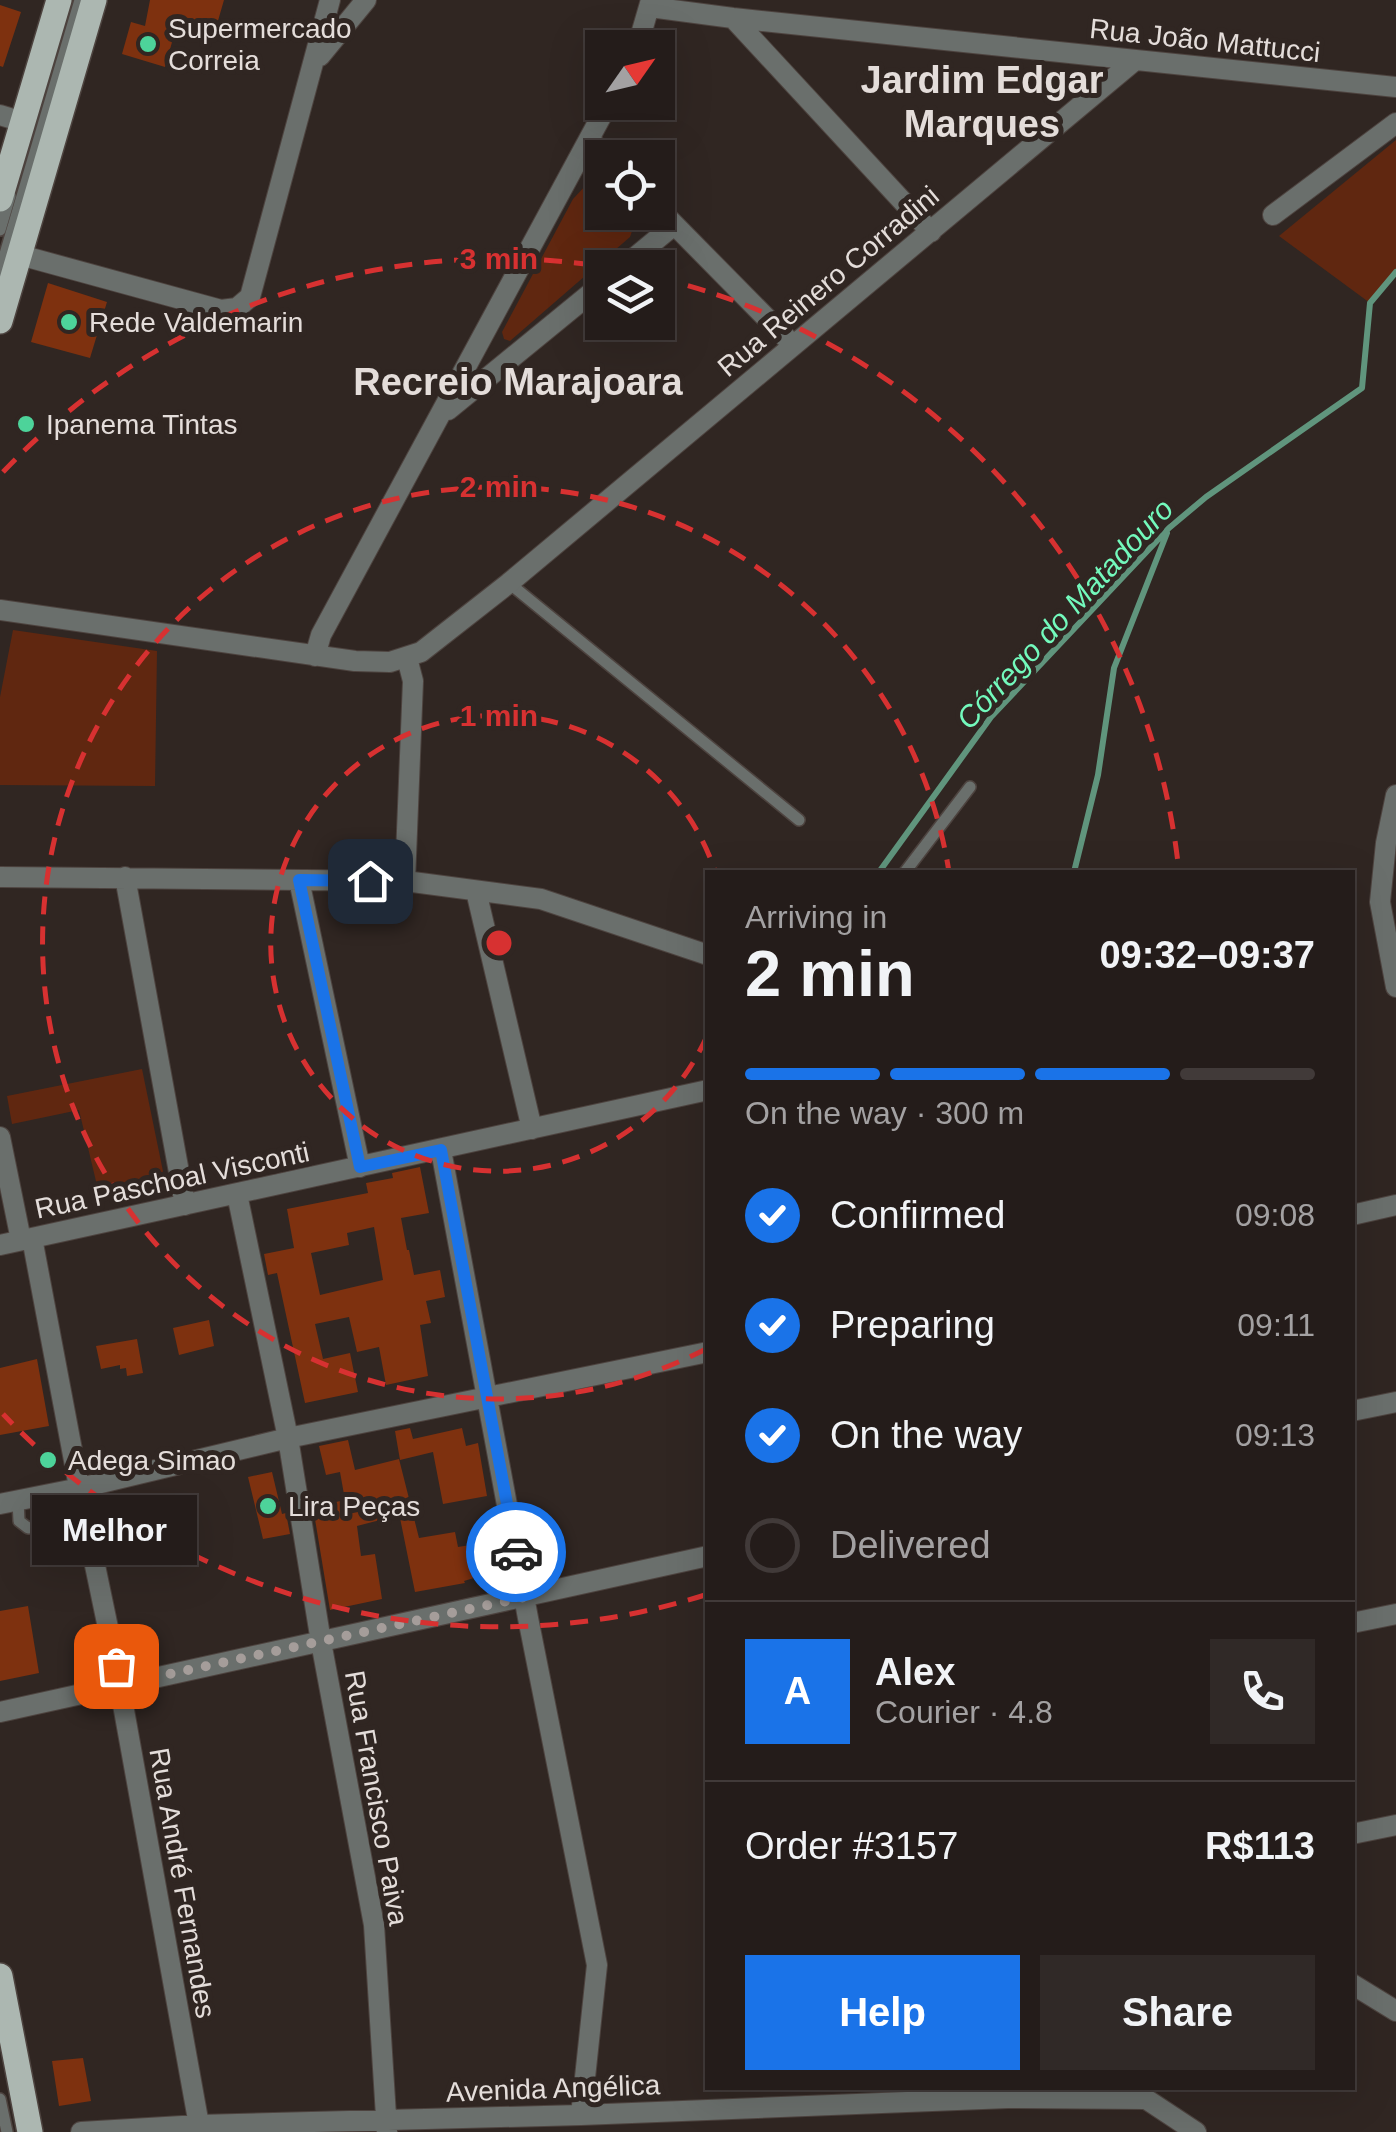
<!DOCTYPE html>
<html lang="en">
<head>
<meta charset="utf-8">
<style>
	body { margin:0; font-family:Arial,sans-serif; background:#302927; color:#f1f3f6; height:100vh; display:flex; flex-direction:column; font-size:38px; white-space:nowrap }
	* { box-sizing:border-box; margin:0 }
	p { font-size:32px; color:#a3a1a2 }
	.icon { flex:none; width:55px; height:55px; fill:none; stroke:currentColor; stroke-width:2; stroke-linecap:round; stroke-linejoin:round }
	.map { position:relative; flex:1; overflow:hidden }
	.sheet { position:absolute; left:705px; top:870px; width:650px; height:1220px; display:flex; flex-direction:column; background:#241c1a; border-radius:0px; box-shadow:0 10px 40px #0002,0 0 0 2px #413a39 }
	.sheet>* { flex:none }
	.needle { width:65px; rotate:56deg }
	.fabs { position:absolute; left:585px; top:30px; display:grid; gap:20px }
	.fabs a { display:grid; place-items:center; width:90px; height:90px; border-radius:0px; background:#241c1a; box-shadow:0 10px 40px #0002,0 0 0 2px #413a39; font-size:50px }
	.pin { position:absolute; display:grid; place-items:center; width:85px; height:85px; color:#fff; margin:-42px; border-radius:20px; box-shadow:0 5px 15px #0006 }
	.courier { position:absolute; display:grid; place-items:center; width:100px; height:100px; margin:-50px; border:8px solid #1a73e8; border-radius:50%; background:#fff; color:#222; box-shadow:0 2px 12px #0007 }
	.bubble { position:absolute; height:70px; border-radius:0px; background:#241c1a; box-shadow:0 10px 40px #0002,0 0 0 2px #413a39; font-size:32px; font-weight:700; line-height:70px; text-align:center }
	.summary em { font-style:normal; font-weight:700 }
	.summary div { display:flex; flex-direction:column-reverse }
	.summary { display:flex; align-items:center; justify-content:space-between; height:170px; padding:0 40px }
	h1 { font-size:65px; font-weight:700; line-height:75px }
	.bar { display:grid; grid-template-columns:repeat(4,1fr); gap:15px 10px; align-content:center; height:120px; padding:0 40px }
	.bar i { height:12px; border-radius:8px; background:#413a39 }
	.bar .on { background:#1a73e8 }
	.bar p { grid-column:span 4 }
	.line { display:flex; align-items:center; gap:25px; padding:0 40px; border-top:2px solid #413a39 }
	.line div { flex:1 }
	.round { display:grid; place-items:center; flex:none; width:105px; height:105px; border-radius:0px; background:#302927 }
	ol { padding:0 40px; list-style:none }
	li { display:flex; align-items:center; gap:30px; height:110px }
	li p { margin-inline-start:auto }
	li .icon { padding:10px; border-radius:50%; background:#1a73e8; color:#fff; stroke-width:4 }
	li:last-child { color:#a3a1a2 }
	li i { width:55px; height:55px; border:5px solid #413a39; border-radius:50% }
	.action { display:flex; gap:20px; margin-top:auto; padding:20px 40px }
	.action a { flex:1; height:115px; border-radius:0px; background:#1a73e8; color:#fff; font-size:40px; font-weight:700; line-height:115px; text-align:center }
	.action a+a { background:#302927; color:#f1f3f6 }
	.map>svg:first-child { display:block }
</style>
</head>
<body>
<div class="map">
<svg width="1396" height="2132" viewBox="0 0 1396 2132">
	<rect width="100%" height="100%" fill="#302622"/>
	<!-- green -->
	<path fill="#602710" d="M1396 140V272L1370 303 1279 236Z
		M602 181V212L635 213 637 216 630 237 510 341 504 339 502 332 573 199 588 183Z
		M13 630 157 651 155 786 0 785V697Z
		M142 1069 165 1181 156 1187 100 1198 79 1110 12 1124 7 1096Z"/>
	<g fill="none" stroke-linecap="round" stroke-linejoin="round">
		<!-- stream -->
		<path stroke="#60957d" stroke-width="6" d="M879 872 991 717 1169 528 1206 497 1362 388 1370 303 1396 272
			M1074 872 1098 775 1114 668 1167 533"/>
	</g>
	<!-- building -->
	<path fill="#7e310f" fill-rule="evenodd" d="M150 0H224L213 38 176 28 165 67 122 54 131 22 145 26Z
		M0 5 21 12 3 67 0 66Z
		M48 283 107 302 90 358 31 342Z
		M420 1167 429 1213 401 1218 407 1250H409L414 1275 440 1270 445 1297 426 1301 431 1323 420 1325 428 1376 386 1385 379 1347 357 1352 349 1317 315 1324 323 1359 350 1353 358 1392 305 1403 277 1273 268 1275 264 1254 294 1248 287 1209 368 1193 366 1183 393 1178 392 1173ZM374 1227 383 1280 320 1295 311 1253 349 1245 347 1233Z
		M209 1320 214 1346 179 1355 173 1328Z
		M137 1339 143 1373 127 1376 126 1368 120 1369V1365L101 1369 96 1346Z
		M37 1359 49 1426 0 1435V1368Z
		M410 1428 413 1439 462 1428 466 1446 478 1443 487 1496 443 1504 433 1452 400 1460 395 1431Z
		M348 1440 355 1470 399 1459 419 1538 455 1532 458 1547 494 1541 500 1570 464 1581 465 1583 415 1592 400 1518 384 1521V1519L357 1526 361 1556 375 1554 382 1599 330 1610 313 1507 345 1500 340 1472 326 1475 319 1446Z
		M272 1472 282 1514 286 1513 290 1534 263 1539 248 1477Z
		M28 1606 39 1673 0 1681V1611Z
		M83 2058 91 2101 59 2106 52 2061Z"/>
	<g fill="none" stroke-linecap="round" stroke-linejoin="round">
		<defs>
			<path id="service" d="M0 230 10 196
				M0 271 80 0
				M509 583 799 820
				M905 872 970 787
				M18 1501 19 1521 28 1528 86 1524
				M0 2099 7 2132"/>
			<path id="minor" d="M650 7 733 18 1396 87
				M733 18 931 232
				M637 48 651 0
				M320 56 366 0
				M0 115 23 122
				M589 139 608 158
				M658 208 793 345
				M1273 215 1396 123
				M20 255 221 310 237 308 250 297 330 0
				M622 268 674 225
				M448 410 602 284
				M0 610 355 661 390 662 421 652 509 583 1134 61
				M315 656 321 635 609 102
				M1396 795 1386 843 1380 902 1396 987
				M0 877 405 881 541 899 708 955
				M125 877 185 1205
				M299 880 360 1167
				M405 881 413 681 407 658
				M476 891 532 1129
				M0 1137 21 1240
				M441 1150 528 1618 597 1965 581 2115
				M237 1194 288 1438 321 1642 374 1925 387 2132
				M1352 1215 1396 1205
				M32 1238 83 1508 116 1666 199 2125
				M0 1245 708 1090
				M1352 1411 1396 1402
				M0 1504 80 1488 288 1438 708 1352
				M1352 1623 1396 1614
				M0 1712 708 1556
				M1352 1834 1396 1825
				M1352 1984 1396 2011
				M81 2132 199 2125 581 2115 1008 2098 1146 2099 1196 2132"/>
			<path id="primary" d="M0 199 59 0
				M0 321 94 0
				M0 1976 30 2132"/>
		</defs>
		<!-- service casing -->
		<use href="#service" stroke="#4d433f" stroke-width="14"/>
		<!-- minor casing -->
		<use href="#minor" stroke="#4d433f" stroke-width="22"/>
		<!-- primary casing -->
		<use href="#primary" stroke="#4d433f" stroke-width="28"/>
		<!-- service -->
		<use href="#service" stroke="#6a6f6c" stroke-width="11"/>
		<!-- minor -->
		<use href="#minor" stroke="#6a6f6c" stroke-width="20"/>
		<!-- primary -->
		<use href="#primary" stroke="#acb7b1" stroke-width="25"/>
	</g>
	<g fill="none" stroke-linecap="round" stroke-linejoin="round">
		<!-- done -->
		<path stroke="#a59d9a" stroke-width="10" stroke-dasharray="0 18" d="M116 1666 119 1685 525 1597 516 1552"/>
		<!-- route -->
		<path stroke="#1a73e8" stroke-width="12" d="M370 881 299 880 360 1167 441 1150 516 1552"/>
	</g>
	<!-- distance rings -->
	<g fill="none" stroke="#d73131" stroke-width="5" stroke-dasharray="18 12">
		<path d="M707 1036A228 228 0 1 1 715 871"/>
		<path d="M706 1349A456 456 0 1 1 949 872"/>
		<path d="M705 1595A684 684 0 0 1 3 1414M3 472A684 684 0 0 1 606 267M659 278A684 684 0 0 1 1179 872"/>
	</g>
	<!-- markers -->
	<g fill="#4dd39a" stroke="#302622" stroke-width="4">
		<circle cx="148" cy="44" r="10"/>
		<circle cx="69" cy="322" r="10"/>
		<circle cx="26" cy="424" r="10"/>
		<circle cx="48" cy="1460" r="10"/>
		<circle cx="268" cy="1506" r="10"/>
	</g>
	<g text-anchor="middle" stroke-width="10" stroke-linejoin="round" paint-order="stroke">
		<!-- poi labels -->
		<g font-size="28" fill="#e4ddda" stroke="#302622" text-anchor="start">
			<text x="168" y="38">Supermercado<tspan x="168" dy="32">Correia</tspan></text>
			<text x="89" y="332">Rede Valdemarin</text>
			<text x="46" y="434">Ipanema Tintas</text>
			<text x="68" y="1470">Adega Simao</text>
			<text x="288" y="1516">Lira Peças</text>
		</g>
		<!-- street labels -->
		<g font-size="28" fill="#e4ddda" stroke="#302622">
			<text transform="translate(1205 40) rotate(6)" y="10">Rua João Mattucci</text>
			<text transform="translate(828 281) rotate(-40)" y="10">Rua Reinero Corradini</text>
			<text transform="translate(172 1180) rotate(-12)" y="10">Rua Paschoal Visconti</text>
			<text transform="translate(377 1798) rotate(80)" y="10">Rua Francisco Paiva</text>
			<text transform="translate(183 1883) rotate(80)" y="10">Rua André Fernandes</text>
			<text transform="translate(553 2088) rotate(-2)" y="10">Avenida Angélica</text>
		</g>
		<!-- water labels -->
		<g font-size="30" font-style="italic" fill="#73f9bc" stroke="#302622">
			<text transform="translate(1065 614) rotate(-47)" y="10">Córrego do Matadouro</text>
		</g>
		<!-- district labels -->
		<g font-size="38" font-weight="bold" fill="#e4ddda" stroke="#302622">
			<text x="982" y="93">Jardim Edgar<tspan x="982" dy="44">Marques</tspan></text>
			<text x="518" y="395">Recreio Marajoara</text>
		</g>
	</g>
	<circle cx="499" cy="943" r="15" fill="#d73131" stroke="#302622" stroke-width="5"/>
	<g font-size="30" text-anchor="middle" font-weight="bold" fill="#d73131" stroke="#302622" stroke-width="10" stroke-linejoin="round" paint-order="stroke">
		<text x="499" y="269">3 min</text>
		<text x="499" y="497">2 min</text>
		<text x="499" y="726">1 min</text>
	</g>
</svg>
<div class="fabs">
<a><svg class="needle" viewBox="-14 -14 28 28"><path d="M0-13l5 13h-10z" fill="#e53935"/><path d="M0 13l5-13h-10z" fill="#a3a1a2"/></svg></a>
<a><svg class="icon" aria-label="locate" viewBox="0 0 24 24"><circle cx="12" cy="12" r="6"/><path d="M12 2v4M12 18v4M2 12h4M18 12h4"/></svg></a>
<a><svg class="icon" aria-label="layers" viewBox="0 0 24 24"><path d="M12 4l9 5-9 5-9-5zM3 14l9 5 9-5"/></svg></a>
</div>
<div class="pin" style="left:116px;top:1666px;background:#ea580c"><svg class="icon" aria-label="bag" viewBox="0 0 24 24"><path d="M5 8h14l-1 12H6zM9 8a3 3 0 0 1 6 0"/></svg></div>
<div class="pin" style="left:370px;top:881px;background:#1f2937"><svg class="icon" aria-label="home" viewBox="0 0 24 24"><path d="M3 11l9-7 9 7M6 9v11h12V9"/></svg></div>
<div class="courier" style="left:516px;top:1552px"><svg class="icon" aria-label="car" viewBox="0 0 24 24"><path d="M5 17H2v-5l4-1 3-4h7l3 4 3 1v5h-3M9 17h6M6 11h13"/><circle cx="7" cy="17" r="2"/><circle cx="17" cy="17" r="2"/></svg></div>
<div class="bubble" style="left:32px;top:1495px;width:165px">Melhor</div>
<section class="sheet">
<div class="summary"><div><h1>2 min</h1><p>Arriving in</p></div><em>09:32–09:37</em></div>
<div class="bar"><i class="on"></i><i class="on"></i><i class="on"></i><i></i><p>On the way · 300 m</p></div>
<ol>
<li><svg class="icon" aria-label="check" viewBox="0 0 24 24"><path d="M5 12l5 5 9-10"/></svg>Confirmed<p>09:08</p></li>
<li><svg class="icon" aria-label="check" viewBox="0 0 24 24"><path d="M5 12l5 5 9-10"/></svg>Preparing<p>09:11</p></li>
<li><svg class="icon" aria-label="check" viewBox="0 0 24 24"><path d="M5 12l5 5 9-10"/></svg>On the way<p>09:13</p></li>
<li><i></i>Delivered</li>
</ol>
<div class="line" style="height:180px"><b class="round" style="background:#1a73e8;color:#fff">A</b><div><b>Alex</b><p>Courier · 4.8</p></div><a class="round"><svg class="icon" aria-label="phone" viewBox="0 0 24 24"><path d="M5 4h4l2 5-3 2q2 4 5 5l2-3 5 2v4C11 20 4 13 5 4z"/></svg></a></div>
<div class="line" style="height:130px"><div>Order #3157</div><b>R$113</b></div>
<div class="action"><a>Help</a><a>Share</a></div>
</section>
</div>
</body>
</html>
